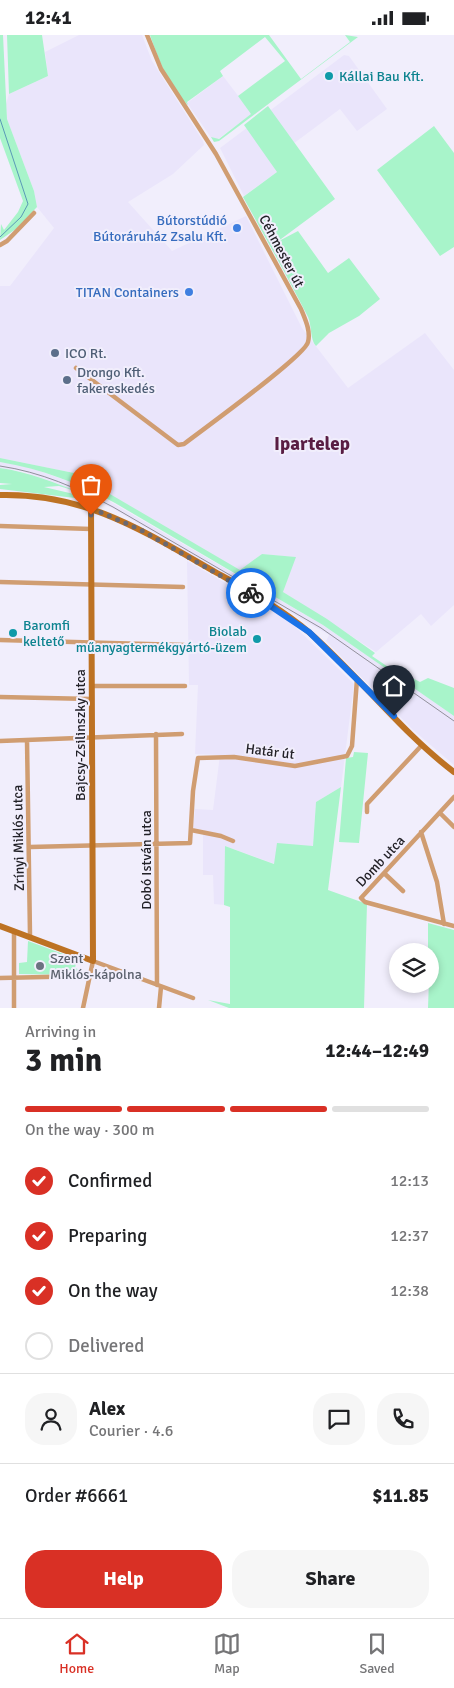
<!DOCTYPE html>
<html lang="en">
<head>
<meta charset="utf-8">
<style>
	body { margin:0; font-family:Signika,sans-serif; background:#f6f6f6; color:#202124; height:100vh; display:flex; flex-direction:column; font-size:19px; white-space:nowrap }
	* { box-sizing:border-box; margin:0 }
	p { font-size:16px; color:#757577 }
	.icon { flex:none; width:28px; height:28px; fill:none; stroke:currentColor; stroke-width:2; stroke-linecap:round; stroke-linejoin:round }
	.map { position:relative; height:973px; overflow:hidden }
	.details { display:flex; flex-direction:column; background:#fff; flex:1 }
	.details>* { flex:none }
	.fabs { position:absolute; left:389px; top:908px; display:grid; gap:10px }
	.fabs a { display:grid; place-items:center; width:50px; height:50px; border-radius:50%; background:#fff; box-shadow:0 2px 8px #0003; font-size:25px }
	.pin { position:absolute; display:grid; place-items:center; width:42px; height:42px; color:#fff; margin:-51px -21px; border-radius:50% 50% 50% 0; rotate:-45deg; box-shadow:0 0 5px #0007 }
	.pin .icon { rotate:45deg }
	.courier { position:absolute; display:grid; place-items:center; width:50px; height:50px; margin:-25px; border:4px solid #1a73e8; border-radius:50%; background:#fff; color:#222; box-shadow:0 1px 6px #0007 }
	.headline em { font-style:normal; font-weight:800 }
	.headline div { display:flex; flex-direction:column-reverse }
	.headline { display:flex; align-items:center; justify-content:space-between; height:85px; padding:0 25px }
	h1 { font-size:32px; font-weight:800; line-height:38px }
	.bar { display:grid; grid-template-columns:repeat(4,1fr); gap:8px 5px; align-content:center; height:60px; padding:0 25px }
	.bar i { height:6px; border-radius:4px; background:#e0e0e0 }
	.bar .active { background:#d93025 }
	.bar p { grid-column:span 4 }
	.line { display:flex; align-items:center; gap:12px; padding:0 25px; border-top:1px solid #e0e0e0 }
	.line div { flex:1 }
	.round { display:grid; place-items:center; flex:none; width:52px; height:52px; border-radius:20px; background:#f6f6f6 }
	ol { padding:0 25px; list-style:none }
	li { display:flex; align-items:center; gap:15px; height:55px }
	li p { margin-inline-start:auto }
	li .icon { padding:5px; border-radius:50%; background:#d93025; color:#fff; stroke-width:4 }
	li:last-child { color:#757577 }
	li i { width:28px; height:28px; border:2px solid #e0e0e0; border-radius:50% }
	.button { display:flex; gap:10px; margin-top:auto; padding:10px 25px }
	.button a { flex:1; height:58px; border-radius:20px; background:#d93025; color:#fff; font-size:20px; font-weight:800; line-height:58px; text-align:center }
	.button a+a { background:#f6f6f6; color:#202124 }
	.status { display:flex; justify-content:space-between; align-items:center; height:35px; padding:0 25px; background:#fff; direction:ltr }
	.status svg { height:14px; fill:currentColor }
	.tab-bar { display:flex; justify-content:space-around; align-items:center; height:70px; border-top:1px solid #e0e0e0; background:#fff; font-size:14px; color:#757577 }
	.tab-bar a { display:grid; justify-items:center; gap:2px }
	.tab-bar .active { color:#d93025 }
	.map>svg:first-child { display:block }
</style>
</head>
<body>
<div class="status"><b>12:41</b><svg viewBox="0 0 49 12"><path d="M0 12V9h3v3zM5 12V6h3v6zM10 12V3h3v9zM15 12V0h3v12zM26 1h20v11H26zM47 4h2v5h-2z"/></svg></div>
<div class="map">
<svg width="454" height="973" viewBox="0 0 454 973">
	<rect width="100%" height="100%" fill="#f1eefc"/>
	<!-- built -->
	<path fill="#eae5fb" d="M79 0H142L152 26 203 106 204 110 173 139 128 167 172 216 246 181 302 293 348 353 425 298 454 335V570L431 591 421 579 376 617 283 557 295 522 262 519 240 536 74 438 0 423V251H10L54 193 37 172 34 156 7 84 6 69 9 59 48 41 45 17Z
		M344 20 349 21 387 74 357 96 340 74 270 126 277 137 244 161 220 113Z
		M223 41 252 79 218 104H212L187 68Z
		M0 427 22 430 85 452 323 590 454 681V730L413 695 326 606 329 600 112 473 56 448 22 436 0 433Z
		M187 526 285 582 354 649 341 752 316 767 313 811 275 829 225 811 224 870 214 869 213 840H203V795L193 793 195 774 213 775 220 720 195 719 198 650H189Z"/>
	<!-- green -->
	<path fill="#a8f4ca" d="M0 0H3L7 84 34 156 37 172 16 194 0 205 1 189 4 195 18 177 23 166 0 103Z
		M7 0H42L48 41 9 59Z
		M150 0H269L301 44 350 7 345 0 358 2 219 106 214 107 211 102 219 104 251 79 238 61 285 26 265 2 220 36 223 41 187 67 188 70C169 53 158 23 150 0Z
		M268 71 335 164 277 207 298 196 328 238 349 223 380 264 359 281 329 298 316 311C310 305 312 291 308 282 287 241 265 202 243 162L277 137 244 90Z
		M434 91 454 118V212L440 221 377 135Z
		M0 423 74 438 240 535 262 519 296 522 283 557 327 584 375 618 372 621 397 638 399 636 420 647 428 643 454 653V681L323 590 115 468C78 448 42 434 0 427Z
		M0 433C29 437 55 448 82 458L59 451 44 452 78 460 83 464 0 454V450L12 449 0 448Z
		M354 717 368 718 359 808 339 807 346 723 353 722Z
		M341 752 328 855 367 869 364 973H229L208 965 230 969V872L224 870 225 811 274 829 277 808 313 811 316 767Z
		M428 888 454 895V973H428L430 916H428Z
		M28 906 77 924 75 933 86 937 74 940 19 939V928L27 927Z"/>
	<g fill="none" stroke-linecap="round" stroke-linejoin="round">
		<!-- stream -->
		<path stroke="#5a99b7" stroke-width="1" d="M0 84 28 169 21 182 0 202"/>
		<!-- street -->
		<path stroke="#d09d71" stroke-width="4.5" d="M0 210 7 206 34 178
			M76 333 178 410 184 409C202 395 305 321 308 307 311 296 305 284 301 274L216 119 161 34 147 0
			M0 491 91 494
			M0 547 183 552
			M0 605 184 610
			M92 651H185
			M0 662 92 664
			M156 699 157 950
			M27 705 30 900
			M0 706 182 699
			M454 762 361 863 365 867 454 891
			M367 777V769L422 710
			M440 778 454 792
			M191 795 221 801 233 806
			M421 797 437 847 444 889
			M30 812 190 808 193 756 198 723 234 722 295 731 347 721 352 711 357 644
			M384 838 403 856
			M14 896V973
			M0 943 88 941
			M83 973 93 926 193 963
			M159 973 161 952"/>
		<!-- secondary -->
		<path stroke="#bd7223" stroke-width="6" d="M0 460C87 458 145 497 217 538 249 556 282 574 310 598 360 642 401 697 454 737
			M0 891 93 926 91 473"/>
		<!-- tram -->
		<path stroke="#92909b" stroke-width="1" d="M0 431C41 437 77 453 113 472L321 593 454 686"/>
	</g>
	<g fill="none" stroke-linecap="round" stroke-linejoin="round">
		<!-- done -->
		<path stroke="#6a6972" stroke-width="5" stroke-dasharray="0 9" d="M91 480V473L141 495 251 558"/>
		<!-- route -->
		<path stroke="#1a73e8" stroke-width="6" d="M251 558 309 597 394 681"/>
	</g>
	<!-- markers -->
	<g fill="#0f9aa8" stroke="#f1eefc" stroke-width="2">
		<circle cx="329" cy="41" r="5"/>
		<circle cx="13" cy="598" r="5"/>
		<circle cx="257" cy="604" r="5"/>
	</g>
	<g fill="#3f7fe0" stroke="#f1eefc" stroke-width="2">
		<circle cx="237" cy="193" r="5"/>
		<circle cx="189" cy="257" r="5"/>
	</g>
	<g fill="#5c6f8a" stroke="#f1eefc" stroke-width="2">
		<circle cx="55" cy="318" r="5"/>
		<circle cx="67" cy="345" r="5"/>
	</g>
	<circle fill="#6b7280" stroke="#f1eefc" stroke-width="2" cx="40" cy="931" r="5"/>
	<g text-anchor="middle" stroke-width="4" stroke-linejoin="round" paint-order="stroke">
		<!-- culture labels -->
		<g font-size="14" fill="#0d838f" stroke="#f1eefc" text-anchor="start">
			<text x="339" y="46">Kállai Bau Kft.</text>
			<text x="23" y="595">Baromfi<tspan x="23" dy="16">keltető</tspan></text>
			<text x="247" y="601" text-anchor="end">Biolab<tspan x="247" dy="16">műanyagtermékgyártó-üzem</tspan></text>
		</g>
		<!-- shop labels -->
		<g font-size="14" fill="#366cbe" stroke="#f1eefc" text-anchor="end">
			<text x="227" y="190">Bútorstúdió<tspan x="227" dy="16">Bútoráruház Zsalu Kft.</tspan></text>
			<text x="179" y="262">TITAN Containers</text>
		</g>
		<!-- street labels -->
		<g font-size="14" fill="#222127" stroke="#f1eefc">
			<text transform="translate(282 216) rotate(62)" y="5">Céhmester út</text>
			<text transform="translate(80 700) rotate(-90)" y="5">Bajcsy-Zsilinszky utca</text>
			<text transform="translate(270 716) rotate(7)" y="5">Határ út</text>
			<text transform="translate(18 803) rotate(-91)" y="5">Zrínyi Miklós utca</text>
			<text transform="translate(146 825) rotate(-90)" y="5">Dobó István utca</text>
			<text transform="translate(380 826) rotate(-47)" y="5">Domb utca</text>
		</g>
		<!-- service labels -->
		<g font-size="14" fill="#4e5e75" stroke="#f1eefc" text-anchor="start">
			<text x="65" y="323">ICO Rt.</text>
			<text x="77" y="342">Drongo Kft.<tspan x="77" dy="16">fakereskedés</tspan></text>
		</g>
		<!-- worship labels -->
		<g font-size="14" fill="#5b616d" stroke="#f1eefc" text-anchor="start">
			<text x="50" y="928">Szent<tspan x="50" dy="16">Miklós-kápolna</tspan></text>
		</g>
		<!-- district labels -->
		<g font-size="19" font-weight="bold" fill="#591d43" stroke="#f1eefc">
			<text x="312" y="415">Ipartelep</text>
		</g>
	</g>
</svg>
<div class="fabs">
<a><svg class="icon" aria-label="layers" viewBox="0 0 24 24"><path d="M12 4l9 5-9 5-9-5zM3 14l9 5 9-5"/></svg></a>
</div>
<div class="pin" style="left:91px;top:480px;background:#ea580c"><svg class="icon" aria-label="bag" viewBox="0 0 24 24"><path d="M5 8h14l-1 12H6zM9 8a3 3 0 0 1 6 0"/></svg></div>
<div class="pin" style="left:394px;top:681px;background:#1f2937"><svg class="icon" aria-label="home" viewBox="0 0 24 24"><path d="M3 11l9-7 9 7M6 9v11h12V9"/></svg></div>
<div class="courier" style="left:251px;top:558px"><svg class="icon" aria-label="bike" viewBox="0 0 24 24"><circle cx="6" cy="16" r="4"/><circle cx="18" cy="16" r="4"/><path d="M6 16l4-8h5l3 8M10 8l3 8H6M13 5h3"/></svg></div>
</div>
<section class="details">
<div class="headline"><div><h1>3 min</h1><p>Arriving in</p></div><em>12:44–12:49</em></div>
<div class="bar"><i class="active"></i><i class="active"></i><i class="active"></i><i></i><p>On the way · 300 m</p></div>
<ol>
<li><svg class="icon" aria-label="check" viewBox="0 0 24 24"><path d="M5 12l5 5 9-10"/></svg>Confirmed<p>12:13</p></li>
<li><svg class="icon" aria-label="check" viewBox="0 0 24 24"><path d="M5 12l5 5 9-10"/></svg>Preparing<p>12:37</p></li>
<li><svg class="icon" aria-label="check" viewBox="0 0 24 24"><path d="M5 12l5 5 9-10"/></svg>On the way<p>12:38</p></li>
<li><i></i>Delivered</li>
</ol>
<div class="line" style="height:90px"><a class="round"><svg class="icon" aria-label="person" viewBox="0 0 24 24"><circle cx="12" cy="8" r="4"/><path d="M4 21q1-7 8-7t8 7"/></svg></a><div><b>Alex</b><p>Courier · 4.6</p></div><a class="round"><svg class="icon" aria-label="chat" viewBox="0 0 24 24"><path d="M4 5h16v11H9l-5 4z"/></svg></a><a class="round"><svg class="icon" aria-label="phone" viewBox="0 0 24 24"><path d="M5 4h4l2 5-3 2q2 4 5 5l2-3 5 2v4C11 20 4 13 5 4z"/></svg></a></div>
<div class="line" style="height:65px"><div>Order #6661</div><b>$11.85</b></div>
<div class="button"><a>Help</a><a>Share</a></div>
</section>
<nav class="tab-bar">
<a class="active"><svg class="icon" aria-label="home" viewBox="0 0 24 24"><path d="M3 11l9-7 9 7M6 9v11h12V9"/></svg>Home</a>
<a><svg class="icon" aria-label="map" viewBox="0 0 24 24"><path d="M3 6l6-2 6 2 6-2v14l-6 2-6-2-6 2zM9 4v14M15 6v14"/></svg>Map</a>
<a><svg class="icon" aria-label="saved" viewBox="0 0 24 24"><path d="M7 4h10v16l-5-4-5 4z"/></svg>Saved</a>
</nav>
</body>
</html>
